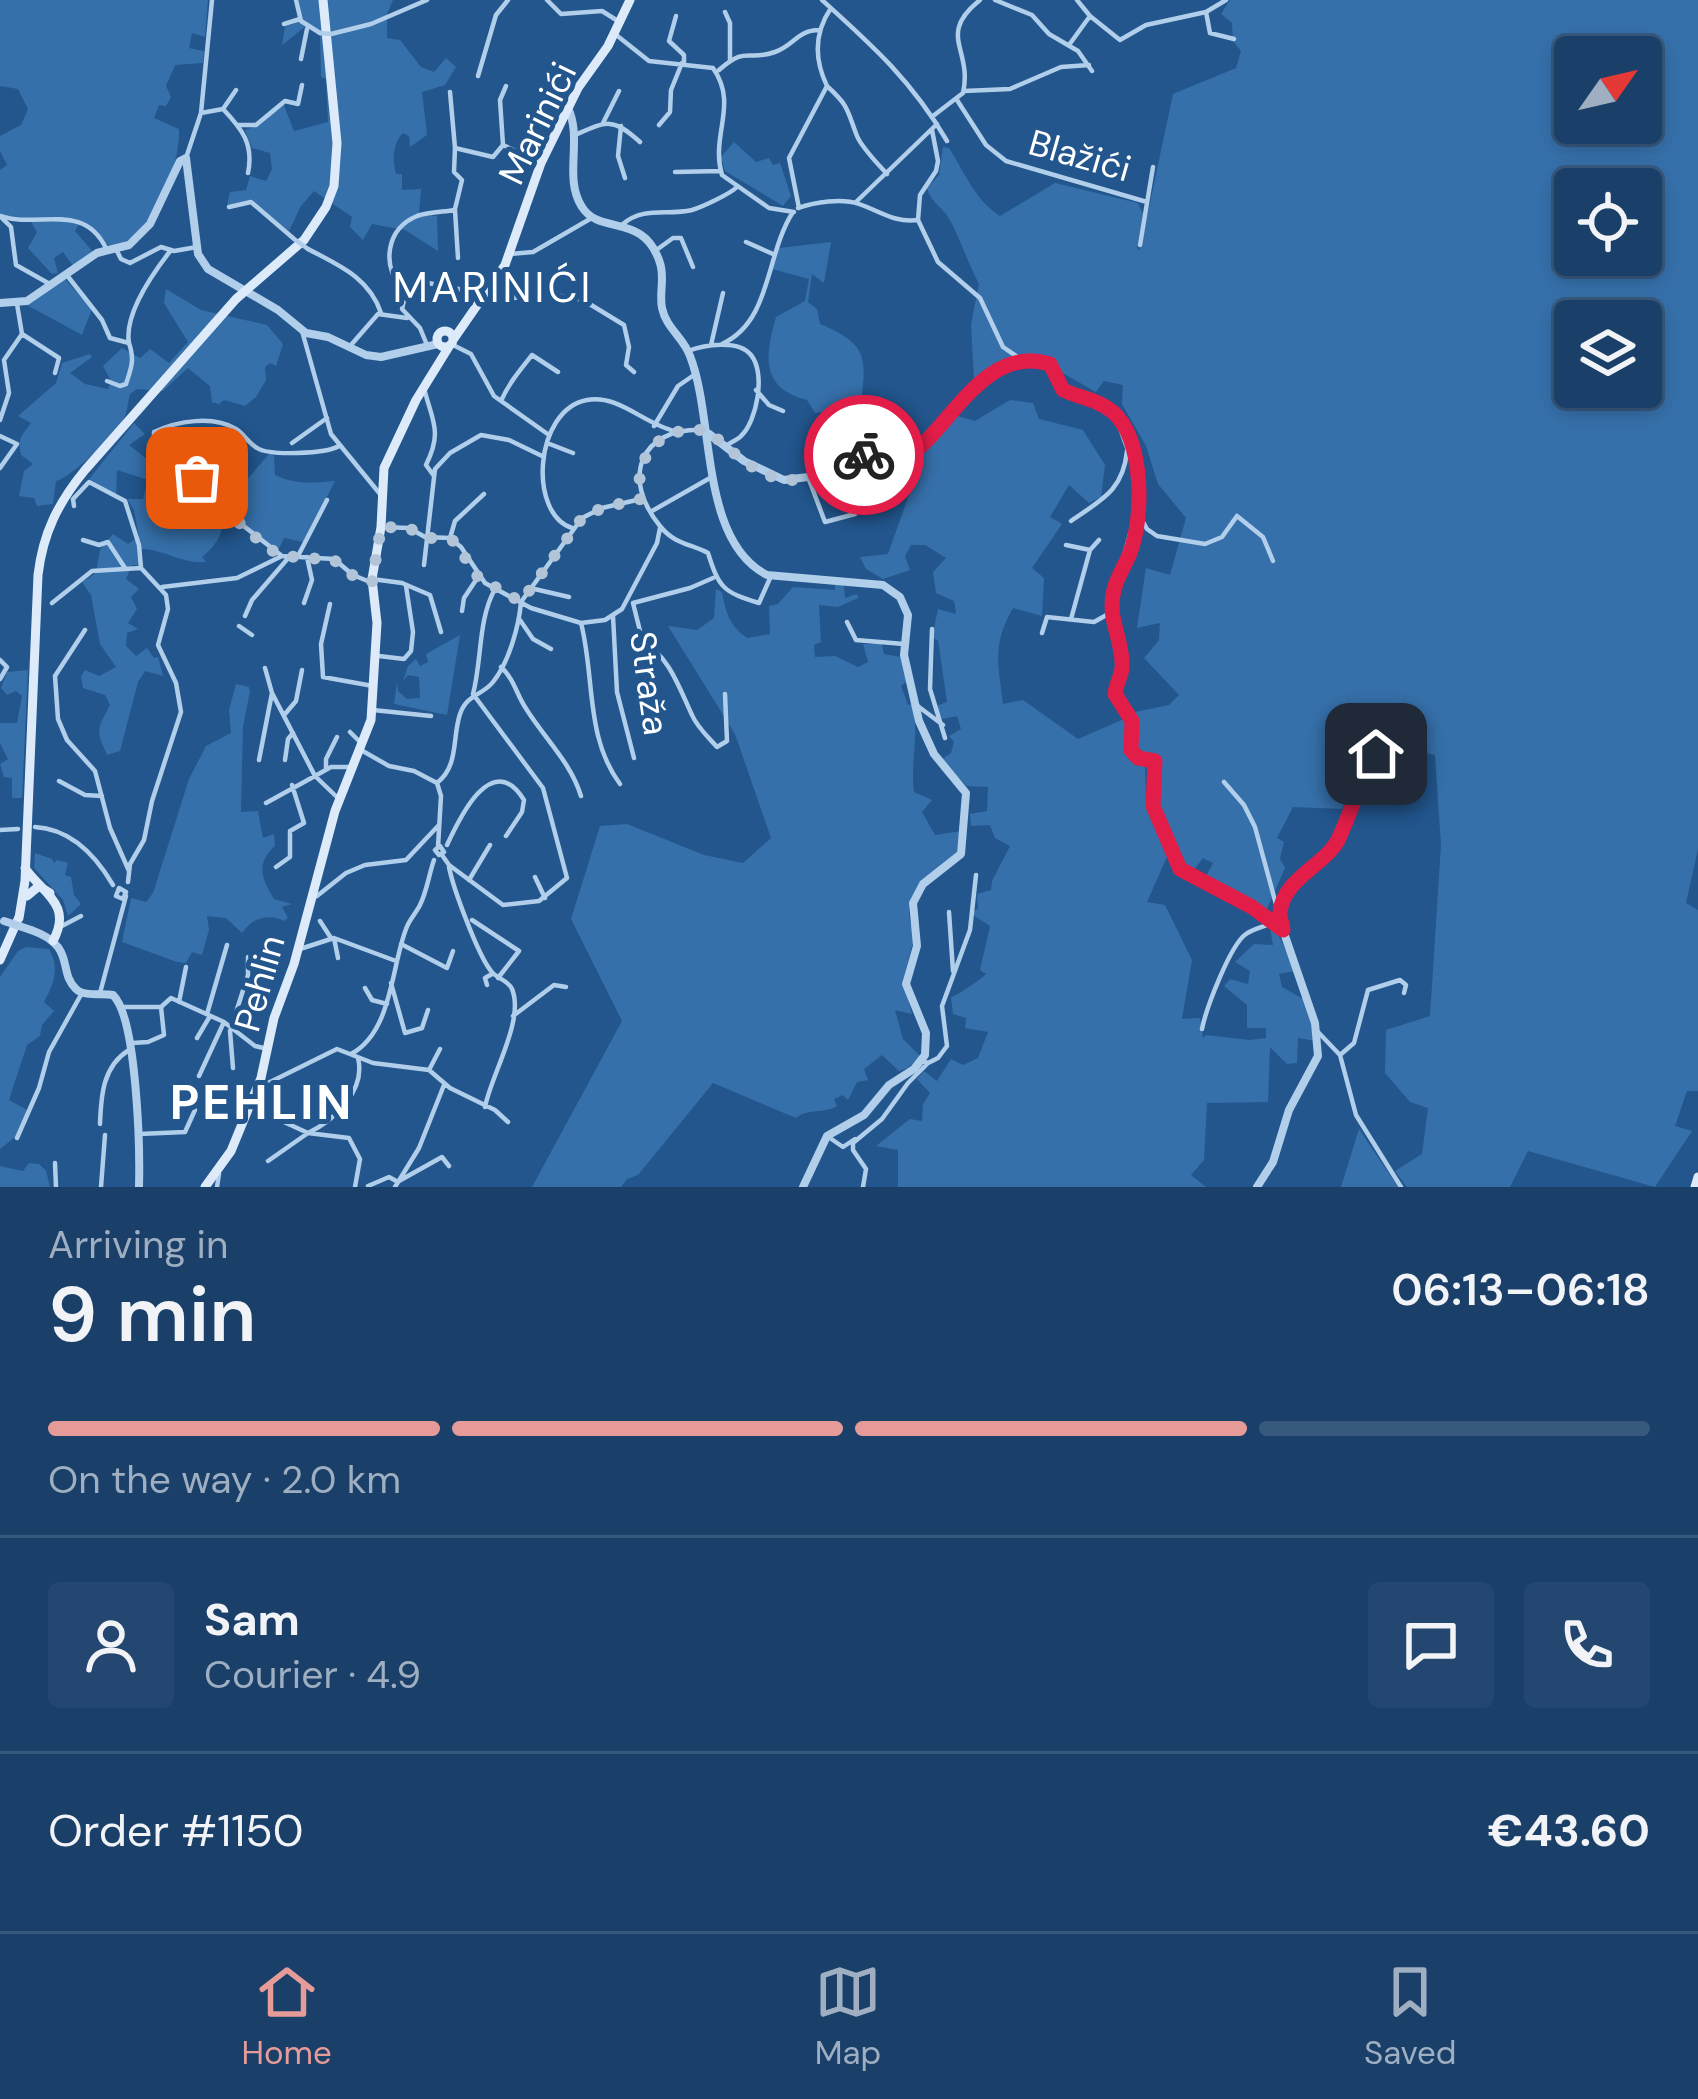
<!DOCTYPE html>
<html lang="en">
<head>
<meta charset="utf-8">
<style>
	body { margin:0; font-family:"DM Sans",sans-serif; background:#234770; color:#f1f3f6; height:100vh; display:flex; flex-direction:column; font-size:45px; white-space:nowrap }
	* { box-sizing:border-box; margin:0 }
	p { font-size:39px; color:#9fafc1 }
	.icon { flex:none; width:66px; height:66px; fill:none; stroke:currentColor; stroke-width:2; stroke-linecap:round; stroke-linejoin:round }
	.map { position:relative; height:1187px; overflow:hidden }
	.details { display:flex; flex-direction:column; background:#1a406a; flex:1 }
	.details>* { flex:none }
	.needle { width:78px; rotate:56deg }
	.fabs { position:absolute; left:1554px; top:36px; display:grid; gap:24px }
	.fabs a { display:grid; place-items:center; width:108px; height:108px; border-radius:12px; background:#1a406a; box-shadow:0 6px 18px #0003,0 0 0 3px #38597e; font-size:60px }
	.pin { position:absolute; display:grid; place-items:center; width:102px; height:102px; color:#fff; margin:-51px; border-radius:24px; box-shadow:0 6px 18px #0006 }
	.courier { position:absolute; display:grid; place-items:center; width:120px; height:120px; margin:-60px; border:9px solid #e11d48; border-radius:50%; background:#fff; color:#222; box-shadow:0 3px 15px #0007 }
	.overview em { font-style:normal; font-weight:600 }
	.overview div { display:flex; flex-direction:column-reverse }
	.overview { display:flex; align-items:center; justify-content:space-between; height:204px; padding:0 48px }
	h1 { font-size:78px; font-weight:600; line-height:90px }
	.bar { display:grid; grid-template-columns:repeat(4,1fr); gap:18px 12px; align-content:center; height:144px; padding:0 48px }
	.bar i { height:15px; border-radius:9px; background:#38597e }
	.bar .current { background:#e69b98 }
	.bar p { grid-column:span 4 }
	.line { display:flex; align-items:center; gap:30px; padding:0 48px; border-top:3px solid #38597e }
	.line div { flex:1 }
	.round { display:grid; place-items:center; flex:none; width:126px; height:126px; border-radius:12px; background:#234770 }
	.tab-bar { display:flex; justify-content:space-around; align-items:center; height:168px; border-top:3px solid #38597e; background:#1a406a; font-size:33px; color:#9fafc1 }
	.tab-bar a { display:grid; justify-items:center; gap:6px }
	.tab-bar .current { color:#e69b98 }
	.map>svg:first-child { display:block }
</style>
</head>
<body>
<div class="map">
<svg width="1698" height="1187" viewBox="0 0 1698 1187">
	<rect width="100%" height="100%" fill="#22568d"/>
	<!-- green -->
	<path fill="#3670aa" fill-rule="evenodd" d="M0 0H208L205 37 192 33 189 48 204 51 203 63 175 65 166 86 171 97 166 106 159 105 154 118 179 129C180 167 154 240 110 247L97 231 79 224 75 231 93 252 74 267 63 252 54 258 58 273 52 274 28 248 37 232 31 222 0 215V170L7 165 0 151V136L21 125 28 109 18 89 0 86Z
		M297 0H393L387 14V38L400 40 421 67 434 72 446 58 456 67 445 85 422 92 427 135 410 147 409 136 403 133C393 143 392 160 396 174H402V190L421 189 419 215 437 216 438 251 405 230 372 224 363 240 350 227 352 217 314 191 301 206 289 231 252 200 227 205 230 192 246 190 250 176 266 181 272 169 270 153 252 148 245 130 261 124 283 103 294 131 328 122 326 79 321 77 320 31 306 26 282 45 285 27 298 22Z
		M1230 0H1698V849L1686 903 1698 910V1091H1687L1675 1126 1692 1131 1655 1187 1528 1151 1510 1187H1407L1395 1171 1422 1154 1428 1108 1410 1102 1385 1073 1386 1030 1430 1016 1441 845 1435 755 1378 744 1364 762 1342 809 1293 807 1277 838 1284 842 1280 859 1285 868 1266 911 1204 880 1213 863 1203 858 1191 874C1160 847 1154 794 1157 759L1135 751 1130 713 1169 705 1179 695 1144 658 1159 640 1160 623 1137 628 1146 568 1170 575 1186 518 1158 484 1146 446 1122 404 1123 385 1104 381 1096 392 1029 354 974 380 971 324 979 284C967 261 961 241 950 220 943 207 931 203 927 188L939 175 943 147 949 148C965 173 975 200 1000 216L1055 183 1138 203 1143 214 1137 248 1140 250 1173 94 1236 68 1241 51 1233 41 1232 23 1221 14ZM1575 57H1641V123H1575ZM1575 189H1641V255H1575ZM1575 321H1641V387H1575Z
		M734 142 756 162 769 158 773 165 780 163 791 196 783 206 725 171 721 157Z
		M831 242 824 283 812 274 808 302 817 309 820 324C869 344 867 359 860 408L815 413 807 400C760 388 765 356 776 317L805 301 809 279 772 269 779 248Z
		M64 278 92 309 82 335 25 304Z
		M166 289 201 310 267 325 283 344 276 366 270 363 265 367 266 380 256 397 245 406 224 400 219 404 212 402 210 386 188 368 163 391 137 389 130 394C128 400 128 407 126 413 122 430 72 477 56 481L53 504 37 506 34 498 19 496 24 471 33 464 21 455C17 437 22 436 31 423L18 416 56 383 62 363 90 354 92 357 70 373 85 384 108 389 111 381 103 366 122 348 140 358 150 349 169 363 188 342 164 303Z
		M1010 400 1033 403 1039 419 1083 430 1105 465 1101 497 1089 503 1069 485 1050 517 1062 524 1032 568 1044 578 1042 616 1013 608C992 645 998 663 1003 704L1023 700 1078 739 1126 718C1125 738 1123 755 1145 763L1146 804 1170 850 1147 902 1165 905 1192 960 1182 1019 1200 1018 1203 1038 1206 1035 1250 1040 1266 1038V1028H1247V1005L1224 986 1230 979 1248 984 1250 971 1235 962 1254 944 1273 945 1270 928 1276 930 1296 971 1279 974 1282 987 1305 1000 1316 1041 1298 1038 1297 1063 1287 1064 1270 1047 1268 1102 1207 1103 1204 1160 1191 1175 1206 1187H898V1150L876 1146 910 1119 922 1121 923 1104 930 1093 917 1079 924 1071 937 1081 951 1059 963 1065 978 1058 988 1032 965 1028 966 1018 953 1014 951 997C958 995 980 980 986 974L980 970 990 926 973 915V911L978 909 977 894 991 890 992 881 1010 846 995 838 990 825 971 826 970 814 987 811 988 787 967 786 941 760 951 753 954 742 949 736 961 729 957 716 942 719 936 706 947 702 938 640 932 638 938 609 956 614 954 601 936 593 933 572 946 558 925 545H911L905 556 910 570 883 579 866 569 860 557 888 554 914 481 917 452 954 415 975 421Z
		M134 423 145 434 129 445 152 463V475L158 474 168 489 188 479 206 483C228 511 230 534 202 557L206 562C181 564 166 550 142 549L139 565H132L126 579 139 589 131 597 137 609 128 623 138 629 127 633 126 646 136 656 147 648 154 658 158 657 163 676 145 671 138 682 120 751 107 755C96 729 96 732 110 705L105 695 83 688 81 676 85 670 99 676 116 667 100 644 91 595 82 582 96 573 100 550 113 534 128 544 139 537 134 510 127 499H143L148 480 117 470 116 497 89 479Z
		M270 453 274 456 275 475C296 485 312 483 335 481L304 542 284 538 277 553 229 510 243 484Z
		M835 583 844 586 845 598 857 594 858 598 838 607 819 605 821 642 814 645 815 657 835 656 858 667 868 662 863 644H882L884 654 901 657 906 682 901 686 908 705 912 704C920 737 910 760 914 792L932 800 922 812 935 835 962 831 960 851C933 872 894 895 915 934L903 980 912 1014 895 1010 903 1039 920 1056 908 1068 899 1071 882 1055 864 1069 868 1080 857 1082 848 1100 843 1095 834 1099 837 1106C824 1114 808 1108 796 1118L713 1083 638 1175 627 1179 621 1187H532L622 1021 571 919 600 826 627 824 704 855 743 863 771 838 735 734 668 626 697 630 714 618 716 589 722 592C726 613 729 625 747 638L770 634 769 606 778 604 793 587 835 590Z
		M460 635 447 715 394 704 397 682 398 691 407 699 420 698 419 677 408 675 403 681 408 666 416 659 420 666 428 662 426 654Z
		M28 670 22 798H12V778L4 777 0 764 8 759 0 743V723H17L22 696 16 691 7 695 1 688 7 672Z
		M236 684 249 687 250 691 243 727 241 812 258 811 263 838 274 834 275 846C255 864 262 879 274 899L292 904 282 907 288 918 284 921C268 913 252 918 242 933L226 918 207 916 209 930 202 955 192 952 186 963 177 962 122 942 131 898 146 902 153 893 189 779 206 746 231 733 229 710Z
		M35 853 52 859 54 863 57 860 68 863 65 875 71 877 74 895 81 904 68 916 63 900 34 868Z
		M26 947 49 949C60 968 54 984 44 1002L54 1011 42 1025 40 1036 27 1045 9 1100 27 1110 15 1137 0 1149V977L18 951Z
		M1359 1129 1398 1187H1341Z
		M29 1163 39 1164 46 1171 50 1187H0V1166L23 1171Z"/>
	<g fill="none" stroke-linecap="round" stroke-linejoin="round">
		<!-- minor -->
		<path stroke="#b1ceeb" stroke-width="4.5" d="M296 0 301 21 320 33
			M547 0 561 14 602 11 621 23
			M822 0C873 46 912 81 947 141
			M995 0 1032 15 1049 34 1078 51 1092 71
			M1077 0 1090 16
			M725 12 730 23V60
			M1206 12 1226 0
			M676 16 669 41 684 55V64
			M284 24 300 19
			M331 34 371 24 427 0
			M615 34 649 61 713 68C739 105 710 135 722 175L769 208 794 212
			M1069 45 1090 16 1120 40 1146 25 1206 12 1210 33 1234 39
			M301 59 307 29
			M719 70C748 45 746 62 775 52 793 46 798 30 819 30
			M478 76 496 15 508 0
			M506 86 500 100 503 145 541 163
			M828 87C850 107 847 111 857 136 862 148 878 164 887 174
			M964 91 1010 89 1061 67 1089 65
			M450 92 455 148 493 157 503 145
			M957 100 986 145 1006 161 1147 202
			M223 109 236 90
			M201 113 223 109C242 129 254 144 248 173
			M933 116 963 93C973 49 936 35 980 0
			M603 123 619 91
			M238 125H256L285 101 298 104 302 85
			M659 125 670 112 671 90 682 63
			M621 126 618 156 625 178
			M932 130 938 161 936 171 920 195 918 220 938 262 980 298 1003 347 1022 360
			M575 135C606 121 613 117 640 142
			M455 148 454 172 462 180 455 209
			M186 158 201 113 212 0
			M675 172 720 171
			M856 202 937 124
			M229 207 251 202 293 238
			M798 208C815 202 842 198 859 204 880 211 894 223 918 220
			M799 208 789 158 827 86C814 59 814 33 831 8
			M0 216C39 229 83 201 106 248
			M1 217 11 227 16 265 48 283
			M623 224C644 206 667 216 692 210 702 207 730 194 737 187
			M746 242 773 254
			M1140 245 1153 167
			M308 249C338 265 369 277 381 313
			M117 251 121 259 130 263 161 247 174 251 197 247
			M655 251 673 238H681L693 267
			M510 254 533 252 590 219
			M66 274 102 320 110 338 129 343C135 361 131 368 126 384L120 386 107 381
			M499 274 514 298 544 293 583 300 624 325 629 347 626 365 634 372
			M401 288C382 264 386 229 417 216 429 212 443 212 455 210L458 258
			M401 288 418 281 484 294
			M401 288 406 292 402 309 420 328 427 345
			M302 331 331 434 380 494
			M22 334 59 358 55 373
			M129 343C124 314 153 273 171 250
			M451 344 471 354 494 396 549 435
			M722 344C772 321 765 255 793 212
			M351 345 378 314 407 318
			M711 345 723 293
			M688 351C704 345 738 339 751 355 766 373 757 421 741 436 739 439 728 444 725 446
			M424 388C432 421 443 431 426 465L434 476
			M756 390 769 405 783 411
			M501 401C509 383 520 370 532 355L558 372
			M0 420 9 393 4 360 22 334 17 304
			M654 426 678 386 694 375
			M704 430C639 427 621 479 660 526 674 544 691 544 708 553 719 588 723 592 759 603L771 576
			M0 436 17 444 0 468
			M292 443 327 418
			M547 443 573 453
			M808 477 825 522 855 514
			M74 506 73 499 89 482 125 501 139 545 141 568 166 595 168 609 158 645 176 683 181 712 152 801 144 840 130 864 128 882
			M652 511 710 478
			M1138 513 1147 529 1157 536 1205 544 1222 537 1237 516 1263 537 1273 561
			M1071 521C1101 500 1123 491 1127 451
			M381 527 409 528 425 537 450 538 461 547 485 583 531 608 581 623 605 620 622 609 657 543 660 528
			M572 528C528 514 534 410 587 400 619 394 645 425 675 431
			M450 538 455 521 484 494
			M83 540 99 545 108 542 125 568
			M1066 545 1090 550
			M282 556 232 517 207 480 172 467 154 439V432C177 421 213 415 236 429 244 434 248 443 257 448 269 456 326 454 339 446
			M298 556 327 500
			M424 565 435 469 450 453 481 435 509 440 542 456
			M372 579 402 583 430 595 441 632
			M162 587 237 578 282 556 334 559 353 575 370 582
			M530 588 569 597
			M521 602 582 518 602 508 641 499
			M52 603 92 571 141 568
			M304 603 312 580 307 557
			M633 603 690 588 713 578
			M633 603 643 643 639 649 645 675
			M330 604 321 644 323 677 373 686
			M462 611 464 598 478 577
			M245 616 252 600 290 556
			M613 616 617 692 634 758
			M1071 619 1090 550 1099 540
			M520 620 533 639 551 649
			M847 622 856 640 904 644
			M581 623C595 677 585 737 620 784
			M239 626 252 635
			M932 629 930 689 945 738
			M85 630 55 676 58 719 67 740 95 771 110 828 129 871
			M1042 633 1047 617 1094 622 1110 613
			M643 643C668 653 681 692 692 715 697 727 708 737 717 747L727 741 725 694
			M379 656 404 659 411 651 413 632 406 586
			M0 660 7 667 0 679
			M501 667C514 679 516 693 525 707 544 738 570 761 581 796
			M265 668 272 693 315 776 331 767H349
			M915 704 943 725
			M373 710 431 716
			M285 714 296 701 302 670
			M350 732 359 741
			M361 750 389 766 414 771 437 783C459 766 452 738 460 714 467 694 483 695 493 682 509 662 519 626 521 602
			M259 760 272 693
			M285 760 288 739 293 733
			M326 769V759L337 737
			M59 781 85 795 102 796
			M1224 782 1244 805 1255 827 1283 930
			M437 783 441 796 438 847
			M266 803 315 776 340 800
			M35 827C72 829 96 856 113 885
			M0 830 18 829
			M447 845C459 819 492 748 524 800L522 812 506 836
			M440 846 444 852 439 855 435 850Z
			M442 855 449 865 503 905 539 901 567 878 543 788 473 694C482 660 478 619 495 589
			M276 867 290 857V831L304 823 292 785
			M449 867C453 888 478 955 491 971 497 979 508 980 512 989 525 1020 491 1075 485 1107
			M535 877 545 898
			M469 880 490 845
			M119 888 126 892 123 899 116 896Z
			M317 896 346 873 365 865 406 860 438 826
			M949 912 953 971
			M1280 912 1301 875 1334 846 1348 807 1376 754
			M472 920 519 951 498 978
			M320 921 331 938
			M60 927 81 916
			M334 938 338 958
			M401 944 447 968 453 951
			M300 949 334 938 396 961
			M391 983 405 1033 422 1028 428 1010
			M487 985 485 978 492 974
			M365 988 372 1000 387 1004
			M100 993 126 896
			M179 1002 186 967
			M123 1007H161
			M207 1014 227 945
			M513 1016 554 985 566 987
			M1202 1029C1206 1009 1230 945 1246 934 1254 928 1264 927 1272 923
			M1317 1031 1340 1055 1356 1115 1401 1187
			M197 1038 210 1016
			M132 1043 148 1042 164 1035 161 1007 171 998 224 1022 255 1046 268 1049
			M351 1054C392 1032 391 968 406 929 409 920 416 913 420 905 427 891 429 874 434 860
			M1340 1055 1354 1043 1368 990 1400 980 1406 985 1404 993
			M922 1061 928 1063 938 1058 947 1046 942 1006 970 930 976 875
			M233 1068 230 1031 248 975V957
			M429 1070 440 1049
			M199 1076 224 1022
			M262 1086 337 1049 373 1063 429 1070 450 1088 495 1110 508 1122
			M257 1097 260 1111 308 1133C335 1120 366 1090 358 1058
			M100 1124C101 1095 103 1066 129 1050
			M139 1134 185 1132 195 1110 186 1088
			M827 1136 843 1147 855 1139
			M17 1138 39 1088 49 1052 82 993
			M268 1161 308 1133 349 1138 360 1159 355 1187
			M55 1163 56 1187
			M399 1181 442 1157 449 1166
			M368 1186 389 1177 398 1182
			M101 1187 105 1135
			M217 1187 219 1174
			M395 1187 419 1148 444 1085
			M863 1187 866 1169 853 1150V1143L882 1119 908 1083 928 1063"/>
		<!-- tertiary -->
		<path stroke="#b1ceeb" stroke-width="8" d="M568 108C583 140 563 178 582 207 600 236 644 212 660 263 665 278 659 293 662 308 666 328 684 338 690 356 715 419 699 540 767 575L883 585 900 597 908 615 904 655 919 721 934 754 966 793 961 854 923 884 913 903 917 946 906 984 926 1033 925 1055 914 1069 889 1085 864 1115 827 1136 803 1187
			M186 158 198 254 208 269 278 310 306 333 328 337 366 355 381 357 438 344
			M0 303 27 301 97 253 129 245 150 224 180 161 186 158
			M704 430 744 461 784 480 808 477 837 463 874 452H908L920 447C956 416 989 345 1050 364L1063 390 1084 395 1117 415 1137 470 1138 513 1111 607 1122 666 1115 694 1131 721V750L1139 758 1155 761 1153 806 1180 869 1203 884 1252 906 1283 930 1315 1023 1318 1056 1289 1110 1273 1162 1257 1187
			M31 930C77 946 57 971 76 989 84 997 102 993 113 995 137 1018 140 1150 139 1187"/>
		<!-- secondary -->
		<path stroke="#ddeaf9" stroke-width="9" d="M437 339a8 8 0 1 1 16 0a8 8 0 1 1-16 0Z
			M453 340 505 265 541 163 578 88 608 46 630 0
			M25 868C43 894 73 904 53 941
			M27 896 39 886 50 893
			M19 918 25 881 38 575C43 533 58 503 85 470L236 299 304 240 326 207 334 186 337 143 323 0
			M0 960 19 917
			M205 1187 231 1151 261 1078 274 1018 294 964 335 811 371 720 377 623 372 579 381 527 384 468 416 400 450 345
			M1695 1187 1698 1177"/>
		<!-- minor-bridge -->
		<path stroke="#b1ceeb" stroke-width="4.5" d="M320 33 330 34
			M294 239 308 249"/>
		<!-- tertiary-bridge -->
		<path stroke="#b1ceeb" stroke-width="8" d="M4 921 31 930"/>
	</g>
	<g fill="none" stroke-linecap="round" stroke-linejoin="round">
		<!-- done -->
		<path stroke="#b2c4d7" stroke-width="12" stroke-dasharray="0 21.6" d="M197 478 207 480 229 514 269 549 283 556 334 560 352 575 372 582 381 527 409 528 424 537 454 541 478 577 521 602 582 518 602 508 641 499C632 456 662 423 708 431 733 451 764 486 800 479 822 475 843 461 864 455"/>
		<!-- route -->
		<path stroke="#e11d48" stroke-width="15" d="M864 455 908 452 920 447C955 416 990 345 1050 364L1063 390C1080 398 1097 399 1113 412 1144 440 1144 517 1130 553 1124 568 1115 579 1113 595 1108 621 1124 643 1122 668 1121 677 1116 684 1115 694L1132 721 1131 750 1138 758 1155 761 1153 806 1180 869 1252 907 1283 930C1283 924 1279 918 1280 912 1284 878 1325 865 1338 840 1351 812 1360 781 1376 754"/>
	</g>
	<g text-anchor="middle" stroke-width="10" stroke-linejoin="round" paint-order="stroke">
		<!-- street labels -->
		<g font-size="36" fill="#fff" stroke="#22568d">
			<text transform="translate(537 123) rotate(-64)" y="13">Marinići</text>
			<text transform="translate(1080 155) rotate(16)" y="13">Blažići</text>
			<text transform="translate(650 683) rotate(82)" y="13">Straža</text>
			<text transform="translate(259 983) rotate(-74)" y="13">Pehlin</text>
		</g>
		<!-- quarter labels -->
		<g font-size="42" letter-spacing="3" fill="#fff" stroke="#22568d">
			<text x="493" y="302">MARINIĆI</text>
		</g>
		<!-- district labels -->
		<g font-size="48" font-weight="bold" letter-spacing="3" fill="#fff" stroke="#22568d">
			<text x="262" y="1119">PEHLIN</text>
		</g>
	</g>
</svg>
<div class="fabs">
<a><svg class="needle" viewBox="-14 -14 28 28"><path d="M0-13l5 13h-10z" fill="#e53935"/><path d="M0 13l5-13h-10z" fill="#9fafc1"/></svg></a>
<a><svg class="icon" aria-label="locate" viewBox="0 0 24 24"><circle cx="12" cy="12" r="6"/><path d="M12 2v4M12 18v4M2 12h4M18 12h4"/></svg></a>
<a><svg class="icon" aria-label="layers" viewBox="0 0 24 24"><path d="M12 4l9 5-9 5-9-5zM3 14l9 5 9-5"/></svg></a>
</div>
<div class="pin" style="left:197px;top:478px;background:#ea580c"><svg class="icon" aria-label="bag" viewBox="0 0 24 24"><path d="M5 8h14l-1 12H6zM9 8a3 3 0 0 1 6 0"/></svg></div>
<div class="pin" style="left:1376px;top:754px;background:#1f2937"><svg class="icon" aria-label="home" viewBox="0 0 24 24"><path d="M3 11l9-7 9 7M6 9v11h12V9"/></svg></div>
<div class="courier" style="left:864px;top:455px"><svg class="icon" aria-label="bike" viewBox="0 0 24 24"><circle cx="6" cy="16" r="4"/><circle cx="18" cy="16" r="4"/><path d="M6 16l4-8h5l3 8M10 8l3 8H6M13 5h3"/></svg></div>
</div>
<section class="details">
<div class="overview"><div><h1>9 min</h1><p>Arriving in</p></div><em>06:13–06:18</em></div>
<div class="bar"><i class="current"></i><i class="current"></i><i class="current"></i><i></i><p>On the way · 2.0 km</p></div>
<div class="line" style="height:216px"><a class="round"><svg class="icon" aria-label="person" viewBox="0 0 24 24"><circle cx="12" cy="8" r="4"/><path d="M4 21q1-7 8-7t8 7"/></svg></a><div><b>Sam</b><p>Courier · 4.9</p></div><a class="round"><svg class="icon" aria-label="chat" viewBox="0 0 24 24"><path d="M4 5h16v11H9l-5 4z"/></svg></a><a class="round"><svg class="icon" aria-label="phone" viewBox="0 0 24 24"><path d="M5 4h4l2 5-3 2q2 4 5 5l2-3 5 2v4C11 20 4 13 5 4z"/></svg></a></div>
<div class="line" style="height:156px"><div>Order #1150</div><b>€43.60</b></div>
</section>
<nav class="tab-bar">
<a class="current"><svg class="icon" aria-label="home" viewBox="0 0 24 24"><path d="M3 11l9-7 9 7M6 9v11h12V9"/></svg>Home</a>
<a><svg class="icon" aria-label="map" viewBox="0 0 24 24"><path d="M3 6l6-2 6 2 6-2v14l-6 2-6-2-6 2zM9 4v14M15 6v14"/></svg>Map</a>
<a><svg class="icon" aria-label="saved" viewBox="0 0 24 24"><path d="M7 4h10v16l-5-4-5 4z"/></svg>Saved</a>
</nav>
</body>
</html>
